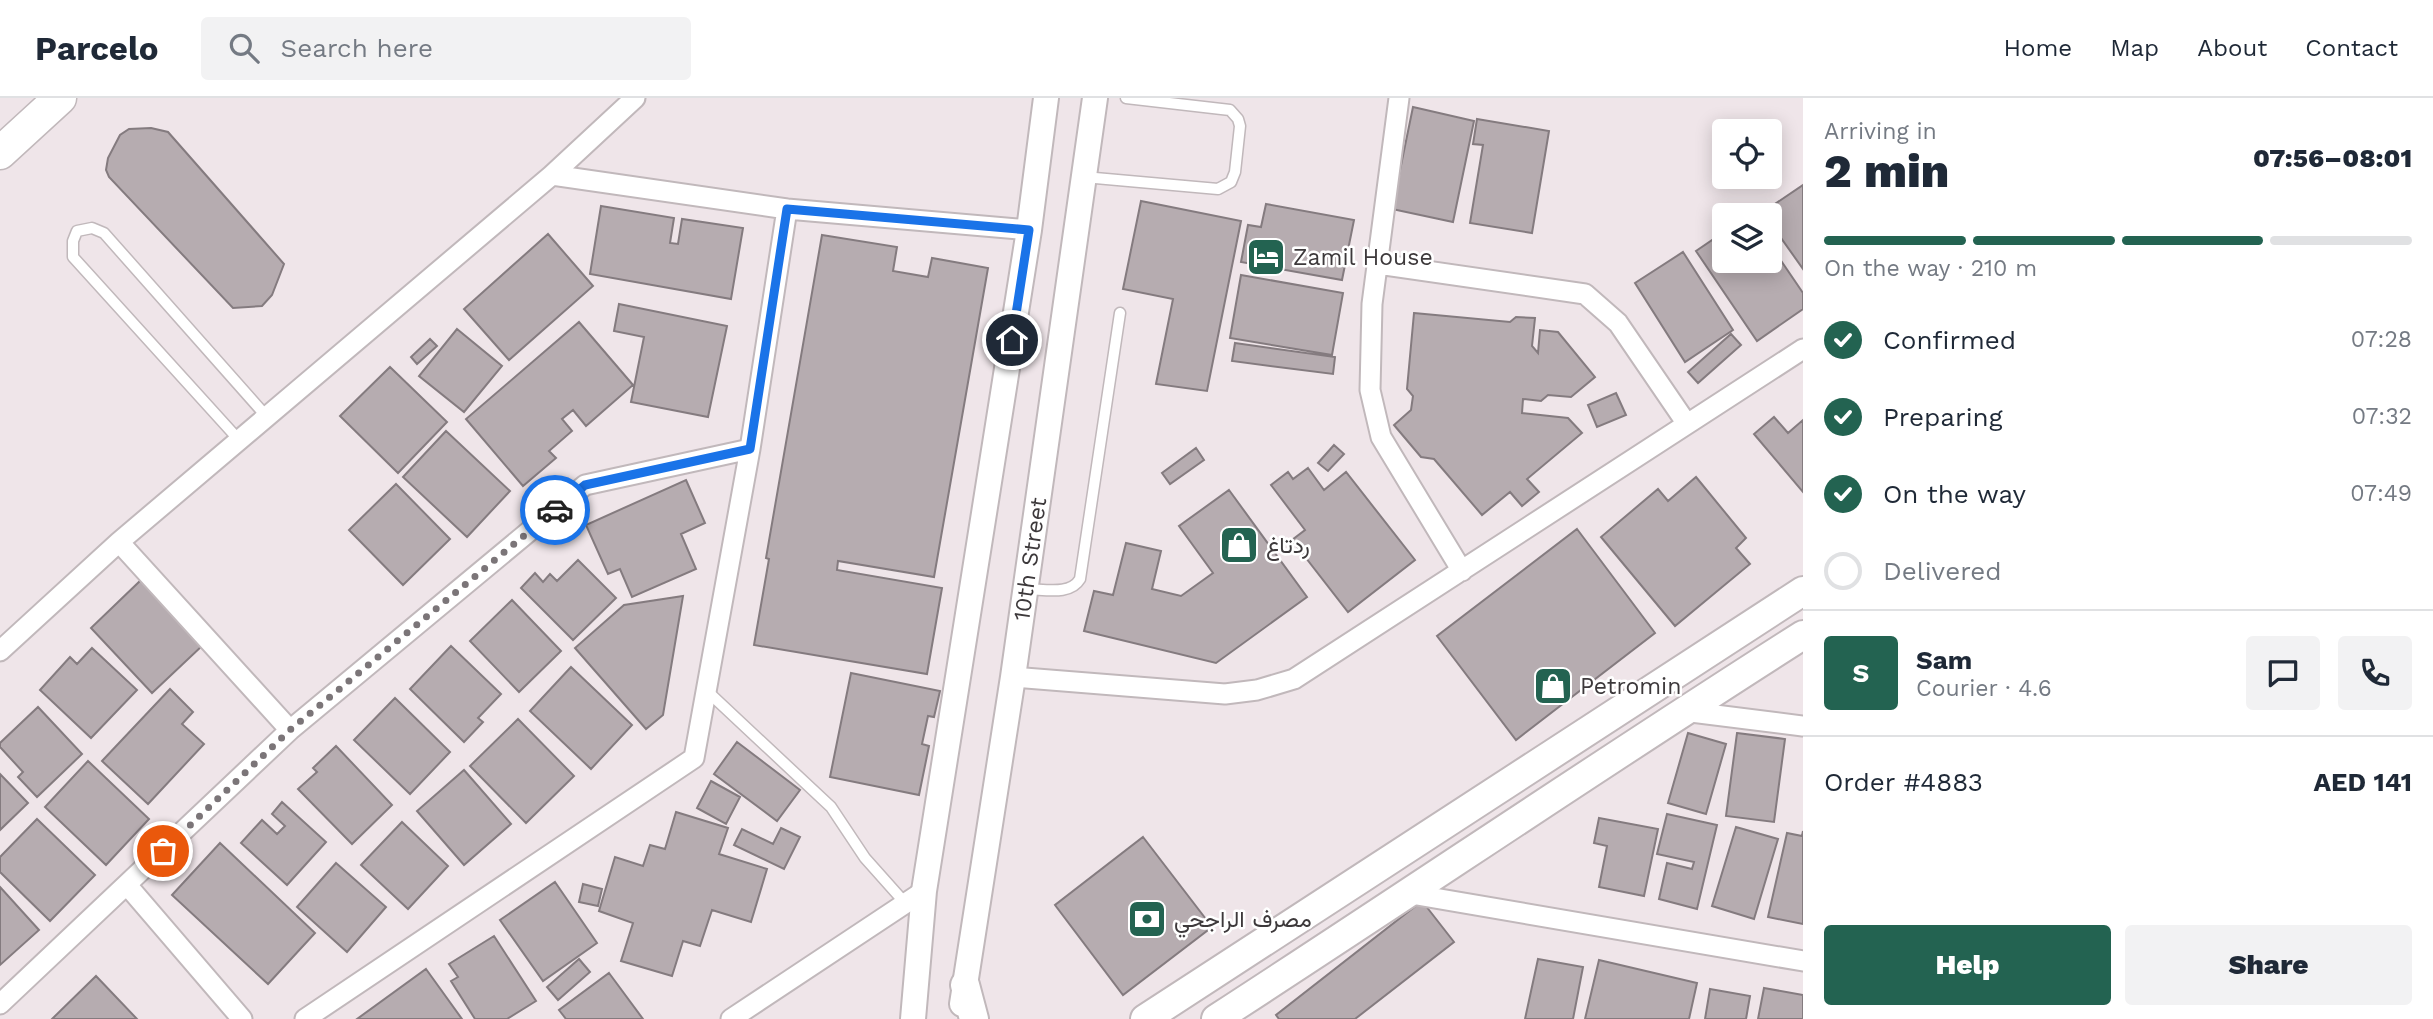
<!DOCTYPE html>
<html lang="en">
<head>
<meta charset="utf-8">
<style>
	body { margin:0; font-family:"Work Sans",Vazirmatn,sans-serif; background:#f2f2f3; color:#1f2937; height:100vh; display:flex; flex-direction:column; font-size:26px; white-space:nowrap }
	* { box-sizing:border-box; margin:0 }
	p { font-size:23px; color:#747a83 }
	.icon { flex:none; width:38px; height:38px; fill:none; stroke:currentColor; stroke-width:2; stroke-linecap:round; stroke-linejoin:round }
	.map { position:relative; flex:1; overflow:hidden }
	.details { display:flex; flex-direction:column; background:#fff; width:630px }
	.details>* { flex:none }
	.controls { position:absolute; left:1712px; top:21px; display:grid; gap:14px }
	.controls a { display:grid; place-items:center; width:70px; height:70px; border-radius:7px; background:#fff; box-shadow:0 4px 18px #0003; font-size:35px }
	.pin { position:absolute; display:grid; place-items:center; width:60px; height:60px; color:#fff; margin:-30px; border:4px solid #fff; border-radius:50%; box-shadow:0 2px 7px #0007 }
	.courier { position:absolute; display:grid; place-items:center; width:70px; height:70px; margin:-35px; border:5px solid #1a73e8; border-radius:50%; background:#fff; color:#222; box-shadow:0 2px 9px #0007 }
	.summary em { font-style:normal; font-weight:800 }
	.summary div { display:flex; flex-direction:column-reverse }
	.summary { display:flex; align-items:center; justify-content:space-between; height:119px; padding:0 21px }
	h1 { font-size:46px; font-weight:800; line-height:52px }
	.bar { display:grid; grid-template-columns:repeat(4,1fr); gap:10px 7px; align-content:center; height:84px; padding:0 21px }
	.bar i { height:9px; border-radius:5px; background:#e0e1e3 }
	.bar .selected { background:#236351 }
	.bar p { grid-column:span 4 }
	.line { display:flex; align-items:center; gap:18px; padding:0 21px; border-top:2px solid #e0e1e3 }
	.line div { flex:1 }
	.round { display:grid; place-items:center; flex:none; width:74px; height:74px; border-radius:7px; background:#f2f2f3 }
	ol { padding:0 21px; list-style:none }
	li { display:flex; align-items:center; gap:21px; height:77px }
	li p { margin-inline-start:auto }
	li .icon { padding:7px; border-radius:50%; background:#236351; color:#fff; stroke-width:4 }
	li:last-child { color:#747a83 }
	li i { width:38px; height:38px; border:4px solid #e0e1e3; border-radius:50% }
	.button { display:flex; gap:14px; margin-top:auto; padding:14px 21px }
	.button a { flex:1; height:80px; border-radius:7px; background:#236351; color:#fff; font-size:28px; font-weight:800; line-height:80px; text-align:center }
	.button a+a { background:#f2f2f3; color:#1f2937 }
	header { display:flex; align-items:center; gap:42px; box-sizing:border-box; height:98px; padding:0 35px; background:#fff; border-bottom:2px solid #e0e1e3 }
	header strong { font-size:33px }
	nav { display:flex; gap:38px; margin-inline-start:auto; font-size:24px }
	.search { width:490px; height:63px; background:#f2f2f3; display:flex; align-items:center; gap:18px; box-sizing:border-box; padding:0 24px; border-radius:7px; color:#747a83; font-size:26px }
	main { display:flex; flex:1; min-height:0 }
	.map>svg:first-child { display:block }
</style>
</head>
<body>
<header>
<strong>Parcelo</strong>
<div class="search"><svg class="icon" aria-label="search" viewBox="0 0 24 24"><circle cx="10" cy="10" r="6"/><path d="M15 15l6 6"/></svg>Search here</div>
<nav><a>Home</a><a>Map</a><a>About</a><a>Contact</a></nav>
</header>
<main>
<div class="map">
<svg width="1803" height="921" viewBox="0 0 1803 921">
	<rect width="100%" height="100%" fill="#efe5e9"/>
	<!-- building -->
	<path fill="#b6acb0" stroke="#847b7f" stroke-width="2" d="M1413 9 1474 23 1453 124 1392 111Z
		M1477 21 1549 33 1532 135 1470 125 1483 47 1473 46Z
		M151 30 168 34 284 166 272 197 262 208 233 210 109 79 106 72 108 60 120 37 129 31Z
		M1803 87V171L1769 123V117L1763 114Z
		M1141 103 1241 123 1207 293 1156 286 1173 201 1123 191Z
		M1266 106 1354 122 1342 182 1241 164 1248 127 1261 129Z
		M601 108 674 120 670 145 678 146 682 121 743 130 731 201 590 176Z
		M1724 134V163H1769V145L1803 195V211L1757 243 1696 153Z
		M548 136 593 188 509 262 464 211Z
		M822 137 897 149 893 173 928 179 932 160 988 170 934 479 838 463 837 472 942 490 927 576 754 547 769 461 766 460Z
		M1683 154 1733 232 1685 264 1635 185Z
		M1241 177 1343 195 1332 257 1230 240Z
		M619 206 727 228 708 319 631 304 644 239 614 233Z
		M1414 215 1510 224 1516 219 1535 220 1532 248 1538 255 1540 232 1558 234 1595 279 1571 299 1548 297 1541 303 1523 301 1522 315 1568 320 1582 335 1527 381 1539 394 1522 408 1510 394 1482 417 1434 361 1421 359 1394 327 1411 312 1413 298 1407 291Z
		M579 224 633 287 586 328 573 312 562 321 572 333 549 353 556 360 523 388 466 321Z
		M457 231 502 268 464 314 419 278Z
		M1731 236 1741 247 1698 285 1688 274Z
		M430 241 437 248 417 266 411 259Z
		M1235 245 1335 259 1333 276 1232 263Z
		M390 269 447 324 398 375 340 318Z
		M1616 295 1626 317 1597 329 1588 307Z
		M1774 319 1788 335 1803 322V394L1754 336Z
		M446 333 510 393 467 439 403 379Z
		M1334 347 1344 356 1328 373 1318 365Z
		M1196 350 1204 362 1170 386 1162 375Z
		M1308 370 1324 392 1346 374 1415 462 1348 514 1292 442 1305 432 1271 387 1288 374 1293 381Z
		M1696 379 1746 440 1736 450 1750 466 1675 528 1601 439 1658 391 1668 403Z
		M686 382 705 425 681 436 696 471 632 499 620 471 608 476 586 427Z
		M396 386 450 441 403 487 349 432Z
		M1229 392 1307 499 1216 565 1084 533 1094 493 1113 497 1126 445 1161 453 1152 491 1181 498 1213 475 1179 428Z
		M1577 431 1655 535 1516 642 1437 538Z
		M578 462 616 500 573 542 521 490 535 475 543 484 550 476 557 483Z
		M141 482 203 547 152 595 91 530Z
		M683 498 663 617 646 631 575 550 624 507Z
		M512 502 561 553 519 594 470 543Z
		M451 548 501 596 478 620 483 624 464 644 410 591Z
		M92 550 137 592 91 640 40 592 70 559 77 566Z
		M571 569 632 627 591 671 530 613Z
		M851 575 940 593 934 619 928 618 922 646 929 648 919 697 830 679Z
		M170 591 193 614 182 626 204 646 148 706 102 663Z
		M395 600 450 654 410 696 354 642Z
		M38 609 82 656 37 699 18 679 23 674 0 649V645Z
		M518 621 574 678 526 725 470 668Z
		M1688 635 1726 646 1706 716 1668 705Z
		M1737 635 1785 641 1774 724 1726 718Z
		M737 644 800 692 777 723 714 676Z
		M336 648 392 707 352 746 298 691 317 674 313 670Z
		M88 663 149 721 106 767 45 709Z
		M464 672 511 726 464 767 417 713Z
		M0 676 28 705 0 732Z
		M711 683 740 699 726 726 697 710Z
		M282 704 326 744 287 787 241 745 262 722 277 736 285 728 272 716Z
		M676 714 728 730 719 756 767 771 751 824 712 812 700 848 683 843 672 878 621 863 633 825 599 813 615 759 643 768 650 747 665 751Z
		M1667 716 1717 727 1697 811 1659 801 1667 765 1692 771 1694 764 1657 756Z
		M1599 720 1658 731 1644 798 1599 789 1607 748 1594 745Z
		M37 721 95 777 50 823 0 774V759Z
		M402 724 448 768 408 811 361 767Z
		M1736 729 1778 741 1754 821 1712 808Z
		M781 730 800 739 784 771 734 747 742 731 773 746Z
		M1803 733V826L1768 819 1787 735 1802 738Z
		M1143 739 1212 829 1123 897 1055 807Z
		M220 745 315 835 268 886 172 797Z
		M336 765 386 809 347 854 297 809Z
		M555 784 597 845 543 883 500 822Z
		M583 786 602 791 598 808 579 804Z
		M0 789 39 832 0 867Z
		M1422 803 1454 844 1355 921H1279L1276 917Z
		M494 838 536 903 507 921H475L451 883 458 879 449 866Z
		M579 861 590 874 558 902 547 889Z
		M1538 861 1583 869 1573 921H1525Z
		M1599 862 1697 885 1689 921H1585Z
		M426 871 462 921H357Z
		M609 875 643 921H566L559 912Z
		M96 878 137 921H52Z
		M1764 890 1803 897V921H1758Z
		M1710 891 1750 898 1746 921H1705Z"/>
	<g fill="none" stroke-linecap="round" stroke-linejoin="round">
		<defs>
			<path id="service" d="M1084 79 1218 91 1231 84 1235 74 1240 28 1238 21 1230 12 1126 0
				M239 342 73 159V143L77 133 92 130 104 135 267 319
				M1026 491C1044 491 1070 498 1080 481L1120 215
				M706 592 831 709 865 760 906 806"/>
			<path id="minor" d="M1399 0 1372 206 1370 292 1381 339 1462 473
				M552 77 635 0
				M1378 166 1585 196 1618 225 1687 326
				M119 444 290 632
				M0 553 119 444 552 77 787 111 1029 132
				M1013 579 1225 596 1257 592 1294 581 1803 251
				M1683 613 1803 628
				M127 787 242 921
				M1411 796 1803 863
				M0 906 290 632 585 387 750 351
				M305 921 694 660 750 351 787 111
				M731 921 924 793"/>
			<g id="tertiary">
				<path id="s1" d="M962 906 1013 579 1095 0"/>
				<path d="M913 921 924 793 1029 132 1046 0"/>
			</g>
			<path id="secondary" d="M965 887 974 921
				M1145 921 1803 493
				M1216 921C1412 794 1606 662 1803 537"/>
			<path id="primary" d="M0 55 60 0"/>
		</defs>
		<!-- service casing -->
		<use href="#service" stroke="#c1b8bb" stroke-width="13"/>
		<!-- minor casing -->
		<use href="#minor" stroke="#c1b8bb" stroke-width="23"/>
		<!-- tertiary casing -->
		<use href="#tertiary" stroke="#c1b8bb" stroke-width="28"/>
		<!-- secondary casing -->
		<use href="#secondary" stroke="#c1b8bb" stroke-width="32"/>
		<!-- primary casing -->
		<use href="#primary" stroke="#c1b8bb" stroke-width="35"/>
		<!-- service -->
		<use href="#service" stroke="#fff" stroke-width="10"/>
		<!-- minor -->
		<use href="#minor" stroke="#fff" stroke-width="19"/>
		<!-- tertiary -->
		<use href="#tertiary" stroke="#fff" stroke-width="24"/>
		<!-- secondary -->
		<use href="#secondary" stroke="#fff" stroke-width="28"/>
		<!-- primary -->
		<use href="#primary" stroke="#fff" stroke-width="32"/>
	</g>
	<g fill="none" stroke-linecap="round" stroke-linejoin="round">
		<!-- done -->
		<path stroke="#7b7578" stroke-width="7" stroke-dasharray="0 12.6" d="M163 753 290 632 555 412"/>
		<!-- route -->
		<path stroke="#1a73e8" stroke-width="9" d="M555 412 585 387 750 351 787 111 1029 132 1012 242"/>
	</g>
	<!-- icons -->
	<defs>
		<symbol id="hotel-square" viewBox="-11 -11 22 22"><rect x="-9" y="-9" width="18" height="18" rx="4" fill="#236351" stroke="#fff"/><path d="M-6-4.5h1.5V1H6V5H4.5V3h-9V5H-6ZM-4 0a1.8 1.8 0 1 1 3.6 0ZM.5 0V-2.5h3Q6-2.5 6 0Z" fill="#fff"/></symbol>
		<symbol id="shop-square" viewBox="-11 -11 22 22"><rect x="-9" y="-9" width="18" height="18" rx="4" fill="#236351" stroke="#fff"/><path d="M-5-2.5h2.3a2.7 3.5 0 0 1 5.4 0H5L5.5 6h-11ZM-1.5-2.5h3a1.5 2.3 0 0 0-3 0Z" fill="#fff"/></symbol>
		<symbol id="bank-square" viewBox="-11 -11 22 22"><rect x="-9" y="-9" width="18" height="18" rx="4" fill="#236351" stroke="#fff"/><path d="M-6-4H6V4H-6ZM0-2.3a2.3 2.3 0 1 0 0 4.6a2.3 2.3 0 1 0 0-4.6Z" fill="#fff"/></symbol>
	</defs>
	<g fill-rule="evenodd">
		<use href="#hotel-square" x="1244" y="137" width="44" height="44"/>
		<use href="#shop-square" x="1217" y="425" width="44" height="44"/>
		<use href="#shop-square" x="1531" y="566" width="44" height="44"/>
		<use href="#bank-square" x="1125" y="799" width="44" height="44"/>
	</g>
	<g text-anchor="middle" stroke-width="5" stroke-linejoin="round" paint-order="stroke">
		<!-- poi labels -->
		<g font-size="23" fill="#3d393b" stroke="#fff" text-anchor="start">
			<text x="1293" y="167">Zamil House</text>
			<text x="1266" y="455">ردتاغ</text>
			<text x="1580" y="596">Petromin</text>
			<text x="1174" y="829">مصرف الراجحي</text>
		</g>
		<!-- street labels -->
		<g font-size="23" fill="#3d393b" stroke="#fff">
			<text dy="8" stroke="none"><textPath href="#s1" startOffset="450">10th Street</textPath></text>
		</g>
	</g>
</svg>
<div class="controls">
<a><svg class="icon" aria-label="locate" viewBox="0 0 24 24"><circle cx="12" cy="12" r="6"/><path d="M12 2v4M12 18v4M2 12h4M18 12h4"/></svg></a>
<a><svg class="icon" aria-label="layers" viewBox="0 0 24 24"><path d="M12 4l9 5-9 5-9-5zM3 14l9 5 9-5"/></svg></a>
</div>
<div class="pin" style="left:163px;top:753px;background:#ea580c"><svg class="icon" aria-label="bag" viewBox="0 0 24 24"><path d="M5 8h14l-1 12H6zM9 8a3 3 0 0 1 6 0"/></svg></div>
<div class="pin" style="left:1012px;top:242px;background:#1f2937"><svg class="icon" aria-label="home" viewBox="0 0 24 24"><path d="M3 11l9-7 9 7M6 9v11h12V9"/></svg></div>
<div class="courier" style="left:555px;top:412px"><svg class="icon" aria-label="car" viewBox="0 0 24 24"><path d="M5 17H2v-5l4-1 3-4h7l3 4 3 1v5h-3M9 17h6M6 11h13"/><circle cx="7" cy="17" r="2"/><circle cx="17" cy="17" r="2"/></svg></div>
</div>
<section class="details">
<div class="summary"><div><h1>2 min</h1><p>Arriving in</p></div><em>07:56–08:01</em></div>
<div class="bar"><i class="selected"></i><i class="selected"></i><i class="selected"></i><i></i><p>On the way · 210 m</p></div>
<ol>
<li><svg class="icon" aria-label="check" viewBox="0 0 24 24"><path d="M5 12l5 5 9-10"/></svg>Confirmed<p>07:28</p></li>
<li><svg class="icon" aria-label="check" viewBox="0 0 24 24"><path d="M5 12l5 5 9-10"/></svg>Preparing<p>07:32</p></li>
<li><svg class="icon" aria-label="check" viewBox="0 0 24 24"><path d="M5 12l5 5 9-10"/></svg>On the way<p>07:49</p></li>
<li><i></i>Delivered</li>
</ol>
<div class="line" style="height:126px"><b class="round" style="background:#236351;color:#fff">S</b><div><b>Sam</b><p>Courier · 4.6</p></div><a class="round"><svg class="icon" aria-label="chat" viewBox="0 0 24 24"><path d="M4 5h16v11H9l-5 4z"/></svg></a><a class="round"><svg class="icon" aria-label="phone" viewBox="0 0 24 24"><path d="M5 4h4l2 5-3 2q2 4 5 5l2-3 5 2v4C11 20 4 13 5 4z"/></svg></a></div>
<div class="line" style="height:91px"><div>Order #4883</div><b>AED 141</b></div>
<div class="button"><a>Help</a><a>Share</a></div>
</section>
</main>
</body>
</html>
